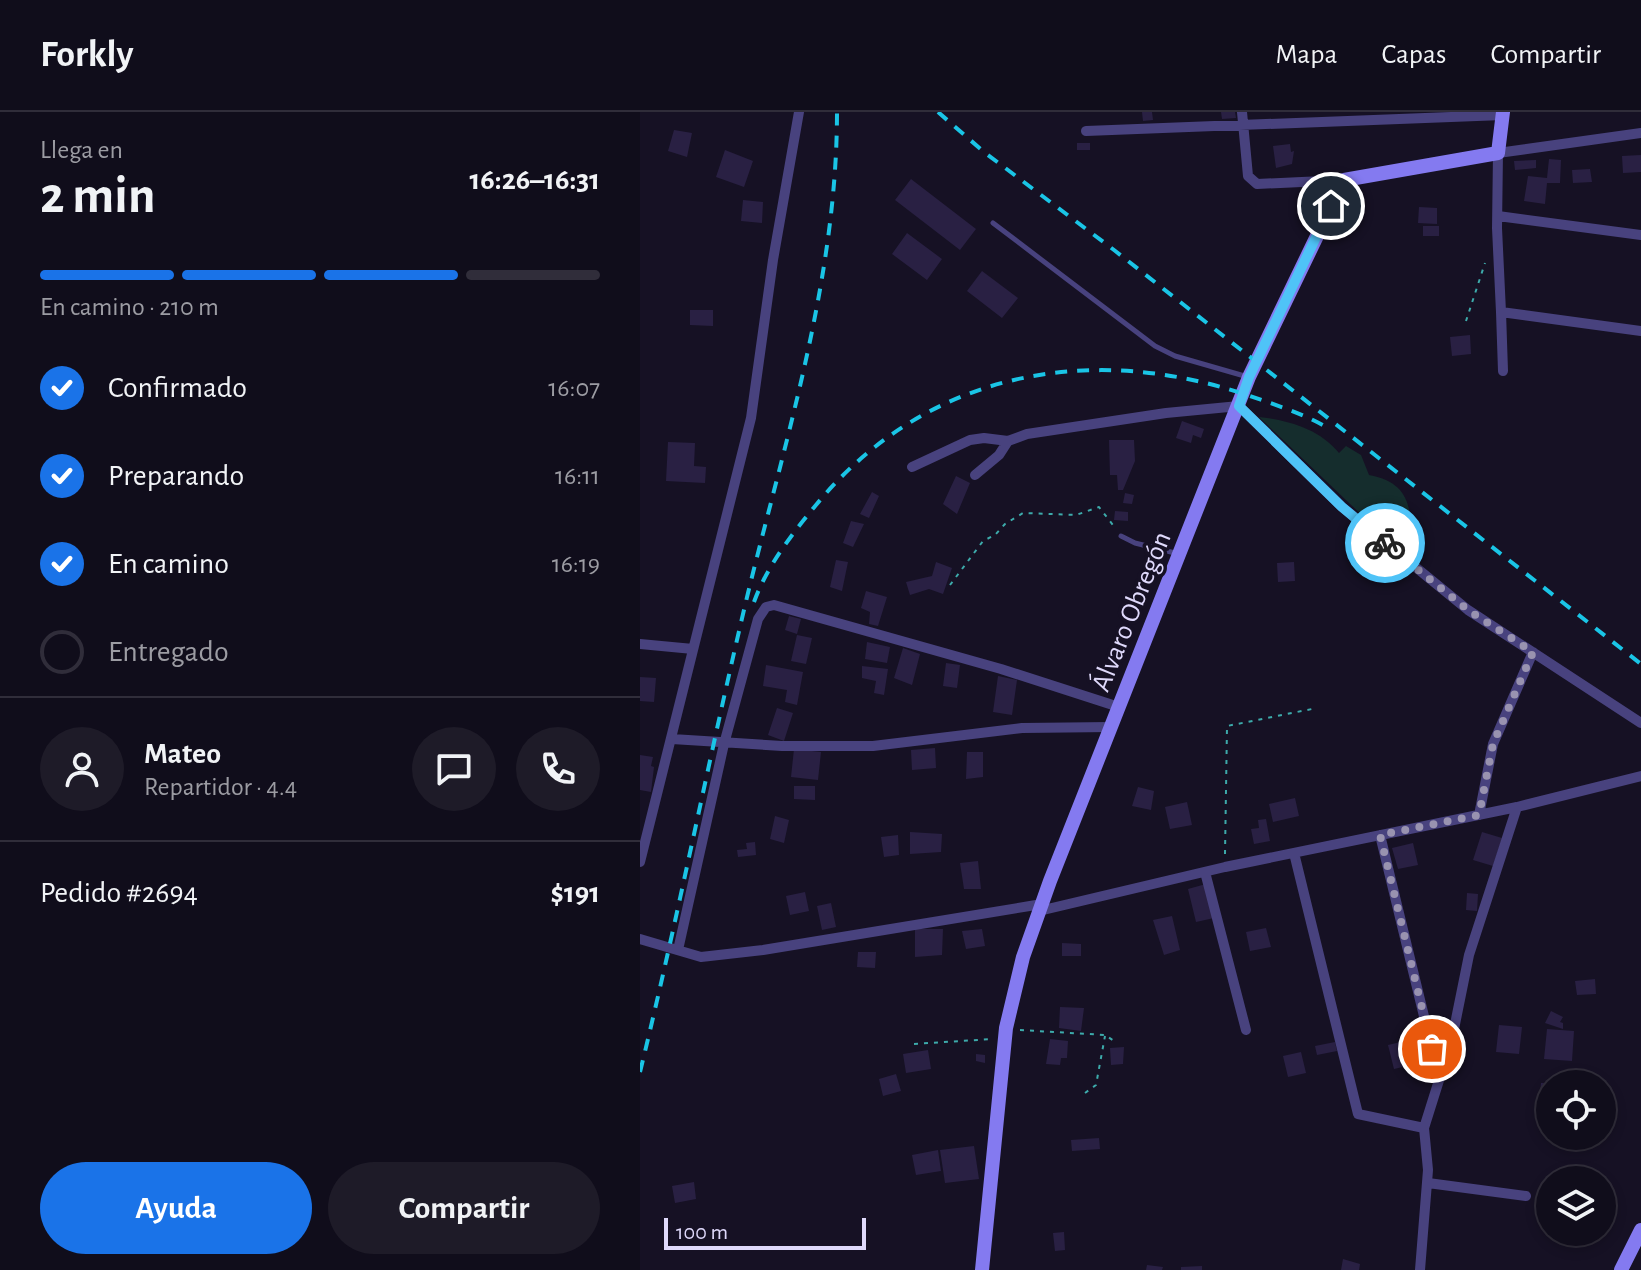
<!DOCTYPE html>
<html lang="es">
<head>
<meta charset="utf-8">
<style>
	body { margin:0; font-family:"Alegreya Sans",sans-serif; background:#1e1b28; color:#f1f3f6; height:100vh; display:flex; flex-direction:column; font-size:30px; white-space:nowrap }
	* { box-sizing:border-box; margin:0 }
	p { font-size:26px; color:#9c9ca3 }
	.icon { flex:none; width:44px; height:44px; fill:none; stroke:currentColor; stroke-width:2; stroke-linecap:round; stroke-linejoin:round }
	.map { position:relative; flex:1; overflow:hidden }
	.sheet { display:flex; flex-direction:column; background:#100d1b; width:640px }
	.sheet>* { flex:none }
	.fabs { position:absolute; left:896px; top:958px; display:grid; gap:16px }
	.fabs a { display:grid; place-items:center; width:80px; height:80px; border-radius:50%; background:#100d1b; box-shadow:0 4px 12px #0003,0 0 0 2px #302d3a; font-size:40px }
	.scale { position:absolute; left:24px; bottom:20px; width:202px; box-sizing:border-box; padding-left:8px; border:4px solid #dfd9fb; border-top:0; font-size:22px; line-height:28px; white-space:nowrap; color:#dfd9fb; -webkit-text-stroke:6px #161124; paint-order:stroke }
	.pin { position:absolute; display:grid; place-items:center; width:68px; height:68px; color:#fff; margin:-34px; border:4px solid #fff; border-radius:50%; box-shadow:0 2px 8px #0007 }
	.courier { position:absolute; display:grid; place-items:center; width:80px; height:80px; margin:-40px; border:6px solid #4fc3f7; border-radius:50%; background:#fff; color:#222; box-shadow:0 2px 10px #0007 }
	.summary em { font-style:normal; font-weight:700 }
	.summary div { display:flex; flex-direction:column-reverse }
	.summary { display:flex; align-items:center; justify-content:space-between; height:136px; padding:0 40px }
	h1 { font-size:52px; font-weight:700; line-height:60px }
	.bar { display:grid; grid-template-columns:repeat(4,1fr); gap:12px 8px; align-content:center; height:96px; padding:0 40px }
	.bar i { height:10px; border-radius:6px; background:#302d3a }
	.bar .current { background:#1a73e8 }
	.bar p { grid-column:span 4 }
	.line { display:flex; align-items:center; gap:20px; padding:0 40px; border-top:2px solid #302d3a }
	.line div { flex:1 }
	.round { display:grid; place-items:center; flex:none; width:84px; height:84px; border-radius:42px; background:#1e1b28 }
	ol { padding:0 40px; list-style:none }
	li { display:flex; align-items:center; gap:24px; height:88px }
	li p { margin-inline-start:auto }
	li .icon { padding:8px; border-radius:50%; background:#1a73e8; color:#fff; stroke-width:4 }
	li:last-child { color:#9c9ca3 }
	li i { width:44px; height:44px; border:4px solid #302d3a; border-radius:50% }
	.action { display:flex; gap:16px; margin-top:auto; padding:16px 40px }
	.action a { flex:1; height:92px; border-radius:48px; background:#1a73e8; color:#fff; font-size:32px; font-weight:700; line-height:92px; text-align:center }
	.action a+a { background:#1e1b28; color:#f1f3f6 }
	header { display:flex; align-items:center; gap:48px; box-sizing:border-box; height:112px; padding:0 40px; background:#100d1b; border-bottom:2px solid #302d3a }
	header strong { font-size:38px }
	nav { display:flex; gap:44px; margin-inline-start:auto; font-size:28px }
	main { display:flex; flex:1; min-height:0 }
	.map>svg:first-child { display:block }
</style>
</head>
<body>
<header>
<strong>Forkly</strong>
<nav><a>Mapa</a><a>Capas</a><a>Compartir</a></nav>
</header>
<main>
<section class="sheet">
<div class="summary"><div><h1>2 min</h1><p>Llega en</p></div><em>16:26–16:31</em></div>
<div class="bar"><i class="current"></i><i class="current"></i><i class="current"></i><i></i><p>En camino · 210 m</p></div>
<ol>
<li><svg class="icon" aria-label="check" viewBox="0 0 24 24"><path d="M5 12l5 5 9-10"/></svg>Confirmado<p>16:07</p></li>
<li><svg class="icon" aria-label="check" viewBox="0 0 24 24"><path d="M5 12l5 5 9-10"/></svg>Preparando<p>16:11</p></li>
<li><svg class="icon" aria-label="check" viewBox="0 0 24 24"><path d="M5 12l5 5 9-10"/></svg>En camino<p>16:19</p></li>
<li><i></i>Entregado</li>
</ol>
<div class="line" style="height:144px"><a class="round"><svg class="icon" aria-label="person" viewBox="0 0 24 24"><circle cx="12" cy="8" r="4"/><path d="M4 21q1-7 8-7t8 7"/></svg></a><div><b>Mateo</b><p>Repartidor · 4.4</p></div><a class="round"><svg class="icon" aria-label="chat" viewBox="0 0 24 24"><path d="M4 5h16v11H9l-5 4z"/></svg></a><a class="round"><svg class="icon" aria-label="phone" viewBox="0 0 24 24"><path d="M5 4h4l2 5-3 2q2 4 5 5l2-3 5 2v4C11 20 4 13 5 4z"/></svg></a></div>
<div class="line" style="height:104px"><div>Pedido #2694</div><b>$191</b></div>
<div class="action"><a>Ayuda</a><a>Compartir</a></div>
</section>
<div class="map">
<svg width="1001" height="1158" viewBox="0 0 1001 1158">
	<rect width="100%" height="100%" fill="#161124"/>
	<!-- green -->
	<path fill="#152d2d" d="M619 305C648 308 680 317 699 341L706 334 721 343 729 363C773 371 772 401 770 437L729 410Z"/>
	<!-- building -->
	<path fill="#292043" d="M502 0H512L513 8 503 9Z
		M581 0H595L596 6 582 7Z
		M34 18 52 21 47 45 28 39Z
		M437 31H450V38H437Z
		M650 32 651 40 654 39 652 52 636 56 633 34Z
		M85 38 113 49 104 75 76 65Z
		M1001 43V60L983 61 982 44Z
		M909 47 921 48 920 71H907L905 92 884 89 888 64 907 66Z
		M896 48V56L875 58 874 49Z
		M950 57 952 70 933 71 932 58Z
		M271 67 336 117 320 138 255 88Z
		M103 88 123 90 122 111 101 109Z
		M779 95 797 96V112L778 111Z
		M783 114H799V124H783Z
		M267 121 302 147 287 168 252 142Z
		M342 159 378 186 362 206 327 179Z
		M50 198H73V214L50 213Z
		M830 223 831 242 812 244 810 225Z
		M542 309 564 317 561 326 553 323 551 331 536 326Z
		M469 328H494L495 349 483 378H478L477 363H470Z
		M28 330 55 331 54 354 66 355 65 371 26 369Z
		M316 364 330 371 317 402 303 392Z
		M232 380 239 384 229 406 220 402Z
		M485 381 494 383 492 392 483 391Z
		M475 399 488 400V409L474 408Z
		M211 409 224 412 213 435 203 431Z
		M196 448 208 450 202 479 190 475Z
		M296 450 312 456 303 482 289 477 270 483 266 470 292 464Z
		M654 450 655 469 638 470 637 451Z
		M226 479 247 485 238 514 229 512 230 500 221 496Z
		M149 504 161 507 157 522 145 518Z
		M157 523 172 526 166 552 151 549Z
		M227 530 250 535 247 551 225 547Z
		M263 536 280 542 272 573 254 566Z
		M306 551 320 553 317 576 303 574Z
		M126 553 163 560 157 593 145 590 147 578 123 574Z
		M222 554 248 557 244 583 234 581 236 569 222 566Z
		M358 564 377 568 372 603 353 600Z
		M0 565 16 566 14 590 0 589Z
		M137 596 153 601 144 629 128 623Z
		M295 636 296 656 272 658 271 638Z
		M154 637 181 640 178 668 151 665Z
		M327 640H343V665L326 667Z
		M0 643 13 645 11 654 14 655 11 680 0 678Z
		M154 674H175V688L154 687Z
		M498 675 514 679 511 698 492 694Z
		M655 686 659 704 633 710 629 692Z
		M547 690 552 713 530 717 525 695Z
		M135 704 149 708 144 731 130 727Z
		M626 707 630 729 614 732 611 717 619 716 618 708Z
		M270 720 302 722 301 740 270 742Z
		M842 720 862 726 853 754 833 748Z
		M258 723 259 743 244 745 241 725Z
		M115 730 116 743 98 745 97 738 107 737 106 731Z
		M773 731 778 753 758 757 752 736Z
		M338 749 341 777H324L320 751Z
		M566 772 574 806 556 810 548 777Z
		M165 780 169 799 150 803 146 784Z
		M827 781 838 782 837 799 826 798Z
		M191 791 196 815 182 818 177 794Z
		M532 804 540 838 524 843 513 808Z
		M626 816 631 835 610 839 606 820Z
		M275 817H303L302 843 275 845Z
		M342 817 345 834 326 837 322 819Z
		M422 831 441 832V844H422Z
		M218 840H236L235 856 217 855Z
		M955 867 956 882 937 883 935 869Z
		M420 895 444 896 441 919 419 916Z
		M911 899 923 905 920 910 923 911V917L905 911Z
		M859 913 882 915 879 942 856 940Z
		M907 917 934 919 932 949 904 947Z
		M410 927 428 929 427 946H421L420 953 406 952Z
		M765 929 771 953 754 957 748 933Z
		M695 930 697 939 677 943 675 934Z
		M484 935 483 952 471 953 470 936Z
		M288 938 291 957 266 961 263 942Z
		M661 940 666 961 648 965 643 944Z
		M336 942 345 943V951L336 949Z
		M256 962 261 979 243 984 239 967Z
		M901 971H910V985L900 984Z
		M459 1026 460 1037 432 1039 431 1028Z
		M334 1034 339 1067 305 1071 300 1038Z
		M298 1038 301 1059 276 1063 272 1043Z
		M54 1070 56 1087 35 1091 32 1074Z
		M424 1120 425 1138 415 1139 413 1121Z
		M703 1147 720 1152 719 1158H701Z
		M507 1153 523 1155 522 1158H506Z
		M562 1154V1158H541V1155Z"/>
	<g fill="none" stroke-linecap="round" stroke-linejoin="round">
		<!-- path -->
		<path stroke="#3dabab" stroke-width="2" stroke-dasharray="4 6" stroke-linecap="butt" d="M826 209 845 151
			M310 473 343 429 355 423 365 412 383 401 436 403 459 395 476 417
			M585 742 587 614 672 597
			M380 918 465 923 477 931
			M274 932 352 927
			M445 981 456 973 465 924"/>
		<!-- lane -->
		<path stroke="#48427e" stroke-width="5" d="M353 111 515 234 535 244 608 265
			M481 424 495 431 539 442"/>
		<!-- street -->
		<path stroke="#48427e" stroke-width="10" d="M602 0 608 64 617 72 704 68
			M446 19 863 3
			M1001 21 858 41 857 116 861 200 1001 219
			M858 104 1001 123
			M861 200 863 259
			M272 355 330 328 344 326 368 329
			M335 363 359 343 368 329 387 322 526 301 599 294 702 395 828 498 1001 611
			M0 532 53 537
			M32 627 142 634H233L382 616 471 615
			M839 703 853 632 893 540
			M740 723 799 966
			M654 741 718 1002 784 1016
			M0 750 111 306 133 148 159 0
			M565 760 606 918
			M399 799 585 755 877 695 1001 664
			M0 827 61 845 123 838 402 792
			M38 838 84 632 118 507 126 495 134 493 361 557 479 595
			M788 1071 886 1084
			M780 1158 788 1058 784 1016 812 927 829 843 877 695"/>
		<!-- secondary -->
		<path stroke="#847af0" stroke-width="14" d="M342 1158 366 916 383 845 410 769 609 265 704 68 858 41 863 0
			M981 1158 1001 1118"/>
		<!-- rail -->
		<path stroke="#1ac5e6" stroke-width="4" stroke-dasharray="12 10" stroke-linecap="butt" d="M298 0 344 40 474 138 1001 552
			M114 490C127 454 152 422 176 393 285 260 450 229 610 284 636 293 664 302 688 316
			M0 960C39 801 70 640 108 481 147 322 197 164 197 0"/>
	</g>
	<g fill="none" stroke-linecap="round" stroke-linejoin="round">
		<!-- done -->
		<path stroke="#9993b0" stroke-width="8" stroke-dasharray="0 14.4" d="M745 431 828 498 893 540 853 632 839 703 740 723 792 937"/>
		<!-- route -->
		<path stroke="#4fc3f7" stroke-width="10" d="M691 94 609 265 599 294 702 395 745 431"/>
	</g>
	<g text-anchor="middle" stroke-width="7" stroke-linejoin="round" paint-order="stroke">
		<!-- street labels -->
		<g font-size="28" fill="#dfd9fb" stroke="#161124">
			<text transform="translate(490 499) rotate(-68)" y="10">Álvaro Obregón</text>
		</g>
	</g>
</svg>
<div class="fabs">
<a><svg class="icon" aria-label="locate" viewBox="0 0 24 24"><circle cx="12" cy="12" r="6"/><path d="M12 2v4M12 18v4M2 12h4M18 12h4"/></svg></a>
<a><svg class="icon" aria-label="layers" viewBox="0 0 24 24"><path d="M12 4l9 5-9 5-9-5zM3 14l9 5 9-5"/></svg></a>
</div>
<div class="scale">100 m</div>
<div class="pin" style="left:792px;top:937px;background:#ea580c"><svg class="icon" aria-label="bag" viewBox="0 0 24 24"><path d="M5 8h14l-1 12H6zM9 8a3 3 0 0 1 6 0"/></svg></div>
<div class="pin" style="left:691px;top:94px;background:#1f2937"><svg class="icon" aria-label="home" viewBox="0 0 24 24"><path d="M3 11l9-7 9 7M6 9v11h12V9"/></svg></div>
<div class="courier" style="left:745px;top:431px"><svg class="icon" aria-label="bike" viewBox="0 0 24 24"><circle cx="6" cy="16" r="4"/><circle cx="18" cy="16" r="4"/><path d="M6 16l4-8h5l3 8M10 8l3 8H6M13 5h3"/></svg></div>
</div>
</main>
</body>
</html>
